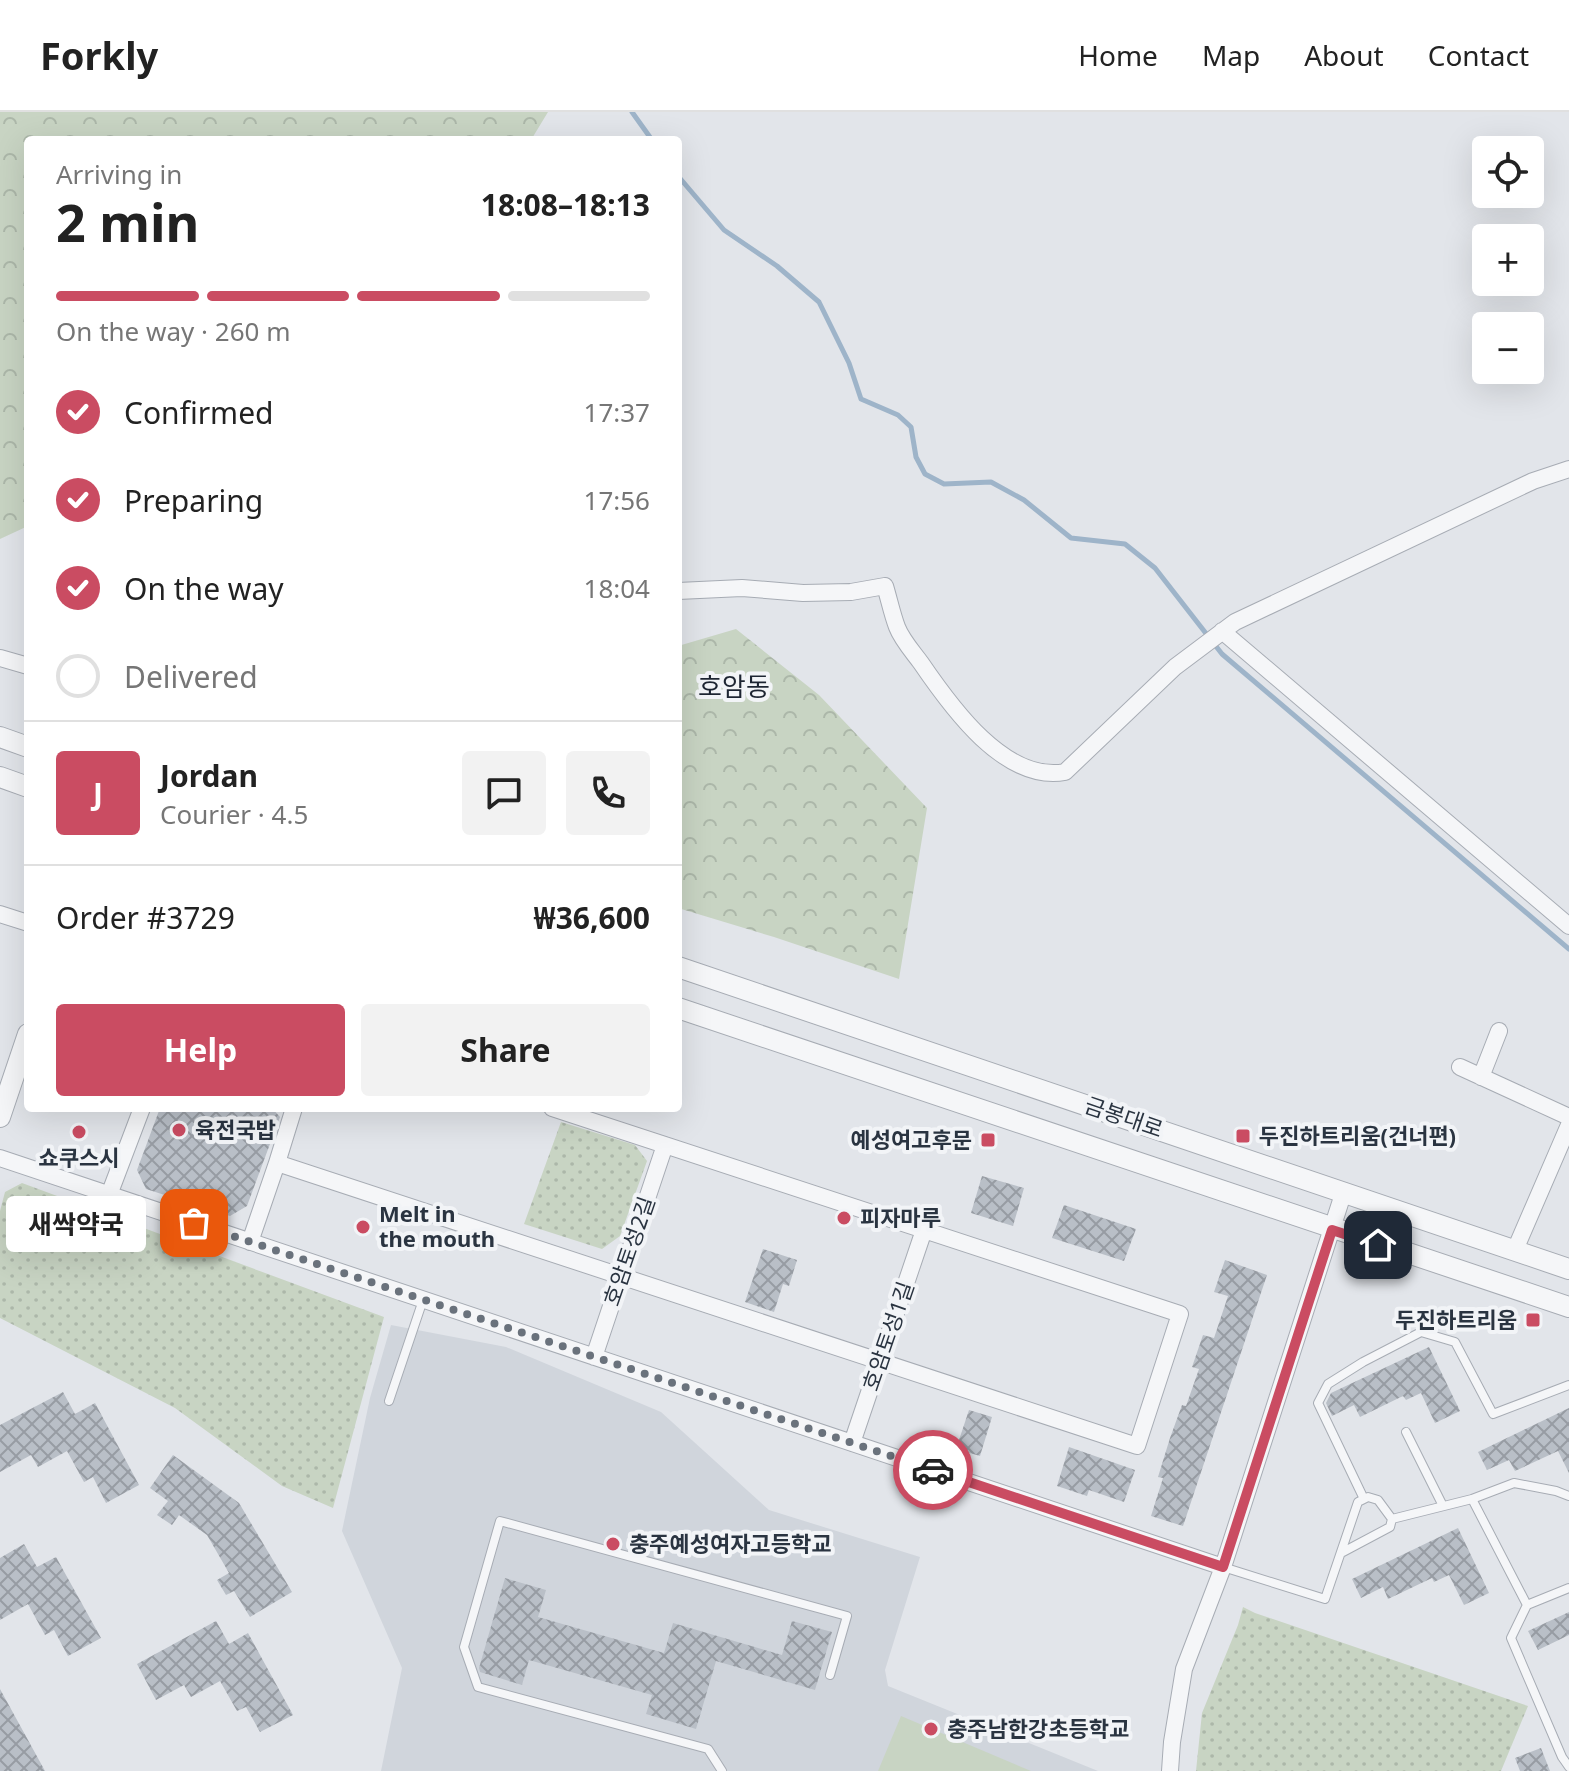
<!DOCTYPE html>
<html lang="en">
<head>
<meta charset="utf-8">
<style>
	body { margin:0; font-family:"Noto Sans","Noto Sans KR",sans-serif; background:#f2f2f2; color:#222; height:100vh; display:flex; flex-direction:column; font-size:30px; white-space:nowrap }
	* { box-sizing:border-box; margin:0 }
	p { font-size:26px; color:#767676 }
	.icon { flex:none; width:44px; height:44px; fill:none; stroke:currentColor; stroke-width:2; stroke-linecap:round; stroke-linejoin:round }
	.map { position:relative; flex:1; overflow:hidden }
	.side { position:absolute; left:24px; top:24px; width:658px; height:976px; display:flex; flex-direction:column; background:#fff; border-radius:8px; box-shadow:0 8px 32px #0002 }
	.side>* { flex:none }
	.buttons { position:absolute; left:1472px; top:24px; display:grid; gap:16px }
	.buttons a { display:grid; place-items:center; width:72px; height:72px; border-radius:8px; background:#fff; box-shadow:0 8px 32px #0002; font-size:40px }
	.pin { position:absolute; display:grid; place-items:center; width:68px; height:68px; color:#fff; margin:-34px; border-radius:16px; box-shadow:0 4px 12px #0006 }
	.courier { position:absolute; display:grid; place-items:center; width:80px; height:80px; margin:-40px; border:6px solid #ca4c62; border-radius:50%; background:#fff; color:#222; box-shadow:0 2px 10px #0007 }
	.bubble { position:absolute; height:56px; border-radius:8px; background:#fff; box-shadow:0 8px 32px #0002; font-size:26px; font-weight:700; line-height:56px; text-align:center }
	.headline em { font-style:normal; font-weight:700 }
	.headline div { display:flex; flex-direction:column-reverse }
	.headline { display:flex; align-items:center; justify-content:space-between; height:136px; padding:0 32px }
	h1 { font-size:52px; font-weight:700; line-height:60px }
	.bar { display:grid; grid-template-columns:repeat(4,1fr); gap:12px 8px; align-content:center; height:96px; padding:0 32px }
	.bar i { height:10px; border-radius:6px; background:#e0e0e0 }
	.bar .active { background:#ca4c62 }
	.bar p { grid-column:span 4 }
	.line { display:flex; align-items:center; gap:20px; padding:0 32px; border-top:2px solid #e0e0e0 }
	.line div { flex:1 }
	.round { display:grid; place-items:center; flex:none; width:84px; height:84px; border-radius:8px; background:#f2f2f2 }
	ol { padding:0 32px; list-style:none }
	li { display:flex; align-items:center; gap:24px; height:88px }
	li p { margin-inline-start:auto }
	li .icon { padding:8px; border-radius:50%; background:#ca4c62; color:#fff; stroke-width:4 }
	li:last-child { color:#767676 }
	li i { width:44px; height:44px; border:4px solid #e0e0e0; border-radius:50% }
	.primary-button { display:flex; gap:16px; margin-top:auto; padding:16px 32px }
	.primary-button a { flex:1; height:92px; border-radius:8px; background:#ca4c62; color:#fff; font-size:32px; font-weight:700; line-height:92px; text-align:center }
	.primary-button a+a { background:#f2f2f2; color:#222 }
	header { display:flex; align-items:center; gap:48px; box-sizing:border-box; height:112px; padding:0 40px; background:#fff; border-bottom:2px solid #e0e0e0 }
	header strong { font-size:38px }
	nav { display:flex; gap:44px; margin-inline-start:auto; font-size:28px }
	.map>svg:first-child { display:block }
</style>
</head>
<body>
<header>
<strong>Forkly</strong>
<nav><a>Home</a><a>Map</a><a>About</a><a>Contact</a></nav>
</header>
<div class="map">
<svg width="1569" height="1659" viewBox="0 0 1569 1659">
	<defs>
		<pattern id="forest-crowns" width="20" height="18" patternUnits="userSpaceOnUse" patternTransform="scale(2)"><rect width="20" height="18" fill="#c8d4c3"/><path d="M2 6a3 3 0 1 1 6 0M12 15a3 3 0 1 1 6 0" fill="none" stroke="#acb7a9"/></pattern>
		<pattern id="park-dots" width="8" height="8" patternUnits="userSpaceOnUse" patternTransform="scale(2)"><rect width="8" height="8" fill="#c8d4c3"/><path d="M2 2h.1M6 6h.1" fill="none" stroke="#acb7a9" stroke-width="1.8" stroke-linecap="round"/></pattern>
		<pattern id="building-cross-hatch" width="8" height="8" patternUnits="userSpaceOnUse" patternTransform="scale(2)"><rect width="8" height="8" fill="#b9bfc7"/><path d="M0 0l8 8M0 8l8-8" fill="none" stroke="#979ca3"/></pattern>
	</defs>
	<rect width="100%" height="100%" fill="#e2e5ea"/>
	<!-- built -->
	<path fill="#d0d5dc" d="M391 1213 506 1235 661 1300 769 1398 920 1445 885 1558 888 1574 1098 1659H381L402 1556 342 1419 370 1286Z"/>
	<!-- forest -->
	<path fill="url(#forest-crowns)" d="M0 0H548L531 28H28V414L0 427Z
		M736 517 819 583 927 696 899 867 774 825 678 796V534Z"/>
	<!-- park -->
	<path fill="url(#park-dots)" d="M561 1010 635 1033 647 1049 620 1124 602 1137 524 1112Z
		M22 1071 384 1205 333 1396 282 1374 175 1296 0 1206V1099L5 1080Z
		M1243 1495 1255 1501 1528 1594 1501 1659H1196L1202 1601 1238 1513Z"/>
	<!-- pitch -->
	<path fill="#c8d4c3" d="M901 1604 1031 1659H878Z"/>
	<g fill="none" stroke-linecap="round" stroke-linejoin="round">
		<!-- stream -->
		<path stroke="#9eb4c9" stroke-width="5" d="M632 0 652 28
			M678 64 724 118 777 154 819 190 849 251 861 287 898 303 911 315 916 345 925 362 944 372 991 370 1024 388 1071 426 1125 432 1155 456 1222 542 1569 837"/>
	</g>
	<!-- building -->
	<path fill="url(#building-cross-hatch)" d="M160 996H272L280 1005 247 1094 230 1104 146 1077 137 1058Z
		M982 1064 1024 1076 1013 1114 971 1101Z
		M1064 1093 1136 1117 1124 1149 1052 1126Z
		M763 1137 797 1148 789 1174 783 1172 774 1200 745 1190Z
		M1225 1148 1267 1163 1183 1414 1151 1404 1163 1366 1158 1365 1170 1326 1182 1293 1186 1294 1199 1257 1192 1255 1203 1223 1214 1226 1228 1184 1214 1180Z
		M1429 1235 1460 1299 1435 1311 1421 1281 1406 1288 1403 1284 1360 1305 1354 1293 1332 1304 1326 1291 1331 1281Z
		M63 1280 75 1302 95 1291 139 1373 106 1391 93 1365 84 1370 67 1339 38 1355 31 1343 0 1360V1313Z
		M1569 1296V1361L1558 1339 1515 1359 1509 1348 1487 1358 1478 1340Z
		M969 1298 992 1305 980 1344 956 1337Z
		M1069 1335 1135 1358 1124 1390 1089 1378 1087 1384 1057 1374Z
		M173 1343 239 1391 292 1480 250 1505 234 1479 226 1483 217 1468 229 1461 207 1423 179 1403 172 1413 157 1403 168 1389 150 1376Z
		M1458 1416 1489 1481 1464 1493 1449 1463 1434 1470 1432 1466 1388 1487 1383 1475 1361 1486 1352 1467Z
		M24 1432 37 1455 56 1445 101 1526 68 1544 54 1518 45 1523 28 1492 0 1508V1446Z
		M505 1466 546 1478 538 1505 664 1541 673 1511 782 1543 792 1509 832 1520 815 1578 716 1549 696 1617 646 1602 652 1583 529 1548 522 1573 480 1560 479 1556Z
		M1569 1500V1523L1538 1538 1528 1519Z
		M216 1509 229 1532 248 1521 293 1603 260 1620 246 1595 237 1599 220 1569 191 1585 184 1573 156 1588 137 1552Z
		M0 1577 45 1659H0Z
		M1541 1636 1550 1659H1520L1515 1646Z"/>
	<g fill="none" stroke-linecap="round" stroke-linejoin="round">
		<defs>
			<path id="service" d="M389 1289 423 1188
				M1406 1320 1443 1394
				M1364 1387 1318 1291 1328 1272 1363 1250 1421 1220 1455 1230 1493 1302 1569 1273
				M1472 1387 1527 1493
				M1392 1407 1472 1387 1514 1371 1556 1379 1569 1384
				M1223 1455 1325 1487 1358 1390 1368 1385 1378 1388 1392 1407 1390 1415 1343 1440
				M1569 1476 1527 1493 1511 1526 1562 1645 1569 1655
				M722 1659 708 1637 478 1575 464 1535 500 1409 847 1504 830 1563"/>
			<path id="minor" d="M678 479 742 476 803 481 851 480 885 474C889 487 892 502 897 515 902 528 913 540 921 551 951 595 1005 671 1065 660L1175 555 1235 510 1533 369 1569 357
				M1222 519 1569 814
				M0 546 28 554
				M0 802 28 811
				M1460 955 1569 1005
				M1481 965 1499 919
				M294 996 277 1051 1137 1334 1180 1202 552 996
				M0 1046 1223 1455
				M109 1083 142 996
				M250 1130 277 1051
				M1515 1138 1569 1013
				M594 1245 665 1033
				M852 1331 924 1118
				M1170 1659 1172 1630 1184 1557 1223 1455 1344 1079"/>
			<path id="tertiary" d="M0 625 28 635
				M0 665 28 675
				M678 855 1569 1157
				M678 896 1569 1195
				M0 1005 28 922"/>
		</defs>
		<!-- service casing -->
		<use href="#service" stroke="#a7acb4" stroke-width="10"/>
		<!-- minor casing -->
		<use href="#minor" stroke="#a7acb4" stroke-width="18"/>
		<!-- tertiary casing -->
		<use href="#tertiary" stroke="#a7acb4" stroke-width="22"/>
		<!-- service -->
		<use href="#service" stroke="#f5f6f8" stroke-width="8"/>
		<!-- minor -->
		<use href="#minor" stroke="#f5f6f8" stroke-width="16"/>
		<!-- tertiary -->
		<use href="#tertiary" stroke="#f5f6f8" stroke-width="20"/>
	</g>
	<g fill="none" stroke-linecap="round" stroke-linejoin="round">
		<!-- done -->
		<path stroke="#6a727c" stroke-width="8" stroke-dasharray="0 14.4" d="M194 1111 933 1358"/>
		<!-- route -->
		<path stroke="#ca4c62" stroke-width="10" d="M933 1358 1223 1455 1332 1118 1378 1133"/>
	</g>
	<!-- markers -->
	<g fill="#ca4c62" stroke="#f2f4f7" stroke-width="3">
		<circle cx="179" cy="1018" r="8"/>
		<circle cx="79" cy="1020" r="8"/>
		<rect x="1235" y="1016" width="16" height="16" rx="4"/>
		<rect x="980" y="1020" width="16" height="16" rx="4"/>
		<circle cx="844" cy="1106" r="8"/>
		<circle cx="363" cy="1115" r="8"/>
		<rect x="1525" y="1200" width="16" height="16" rx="4"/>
		<circle cx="613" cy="1432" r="8"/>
		<circle cx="931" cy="1617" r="8"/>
	</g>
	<g text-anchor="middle" stroke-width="8" stroke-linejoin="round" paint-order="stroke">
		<!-- street labels -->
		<g font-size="22" fill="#2a3441" stroke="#f2f4f7">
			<text transform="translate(1124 1005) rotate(19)" y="8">금봉대로</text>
			<text transform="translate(629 1139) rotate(-71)" y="8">호암토성2길</text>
			<text transform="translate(888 1224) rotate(-71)" y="8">호암토성1길</text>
		</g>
		<!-- poi labels -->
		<g font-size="22" font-weight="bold" fill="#2a3441" stroke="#f2f4f7" text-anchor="start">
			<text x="195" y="1026">육전국밥</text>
			<text x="1259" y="1032">두진하트리움(건너편)</text>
			<text x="972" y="1036" text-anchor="end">예성여고후문</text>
			<text x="79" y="1054" text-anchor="middle">쇼쿠스시</text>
			<text x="379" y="1110">Melt in<tspan x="379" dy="25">the mouth</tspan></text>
			<text x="860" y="1114">피자마루</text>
			<text x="1517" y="1216" text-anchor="end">두진하트리움</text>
			<text x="629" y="1440">충주예성여자고등학교</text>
			<text x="947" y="1625">충주남한강초등학교</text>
		</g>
		<!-- quarter labels -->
		<g font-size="26" fill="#1d2532" stroke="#f2f4f7">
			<text x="734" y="584">호암동</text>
		</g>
	</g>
</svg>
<div class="buttons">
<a><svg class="icon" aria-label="locate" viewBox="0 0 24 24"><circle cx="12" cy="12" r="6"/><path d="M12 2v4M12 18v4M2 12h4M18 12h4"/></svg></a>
<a>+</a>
<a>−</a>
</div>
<div class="pin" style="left:194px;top:1111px;background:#ea580c"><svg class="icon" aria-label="bag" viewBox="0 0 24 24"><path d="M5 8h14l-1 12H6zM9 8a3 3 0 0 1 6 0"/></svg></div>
<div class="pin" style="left:1378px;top:1133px;background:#1f2937"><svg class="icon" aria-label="home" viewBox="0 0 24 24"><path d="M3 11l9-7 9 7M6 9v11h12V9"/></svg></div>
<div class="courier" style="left:933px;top:1358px"><svg class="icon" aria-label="car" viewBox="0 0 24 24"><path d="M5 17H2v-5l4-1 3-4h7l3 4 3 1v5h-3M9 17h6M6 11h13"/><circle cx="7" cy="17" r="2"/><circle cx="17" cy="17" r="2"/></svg></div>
<div class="bubble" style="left:6px;top:1084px;width:140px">새싹약국</div>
<section class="side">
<div class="headline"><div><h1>2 min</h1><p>Arriving in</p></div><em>18:08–18:13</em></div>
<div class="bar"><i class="active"></i><i class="active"></i><i class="active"></i><i></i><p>On the way · 260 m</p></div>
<ol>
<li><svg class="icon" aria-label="check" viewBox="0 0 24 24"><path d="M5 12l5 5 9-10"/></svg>Confirmed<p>17:37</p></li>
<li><svg class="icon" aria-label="check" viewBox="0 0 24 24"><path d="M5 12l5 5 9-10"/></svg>Preparing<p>17:56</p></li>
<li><svg class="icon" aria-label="check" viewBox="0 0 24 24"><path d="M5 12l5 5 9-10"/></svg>On the way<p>18:04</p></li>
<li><i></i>Delivered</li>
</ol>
<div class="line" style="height:144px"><b class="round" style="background:#ca4c62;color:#fff">J</b><div><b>Jordan</b><p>Courier · 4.5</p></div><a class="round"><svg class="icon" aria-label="chat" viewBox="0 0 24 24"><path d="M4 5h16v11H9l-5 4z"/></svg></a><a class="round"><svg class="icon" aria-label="phone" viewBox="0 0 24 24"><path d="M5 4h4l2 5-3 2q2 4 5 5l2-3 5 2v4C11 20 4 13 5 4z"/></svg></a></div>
<div class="line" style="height:104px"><div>Order #3729</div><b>₩36,600</b></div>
<div class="primary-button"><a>Help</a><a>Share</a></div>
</section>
</div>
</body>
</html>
